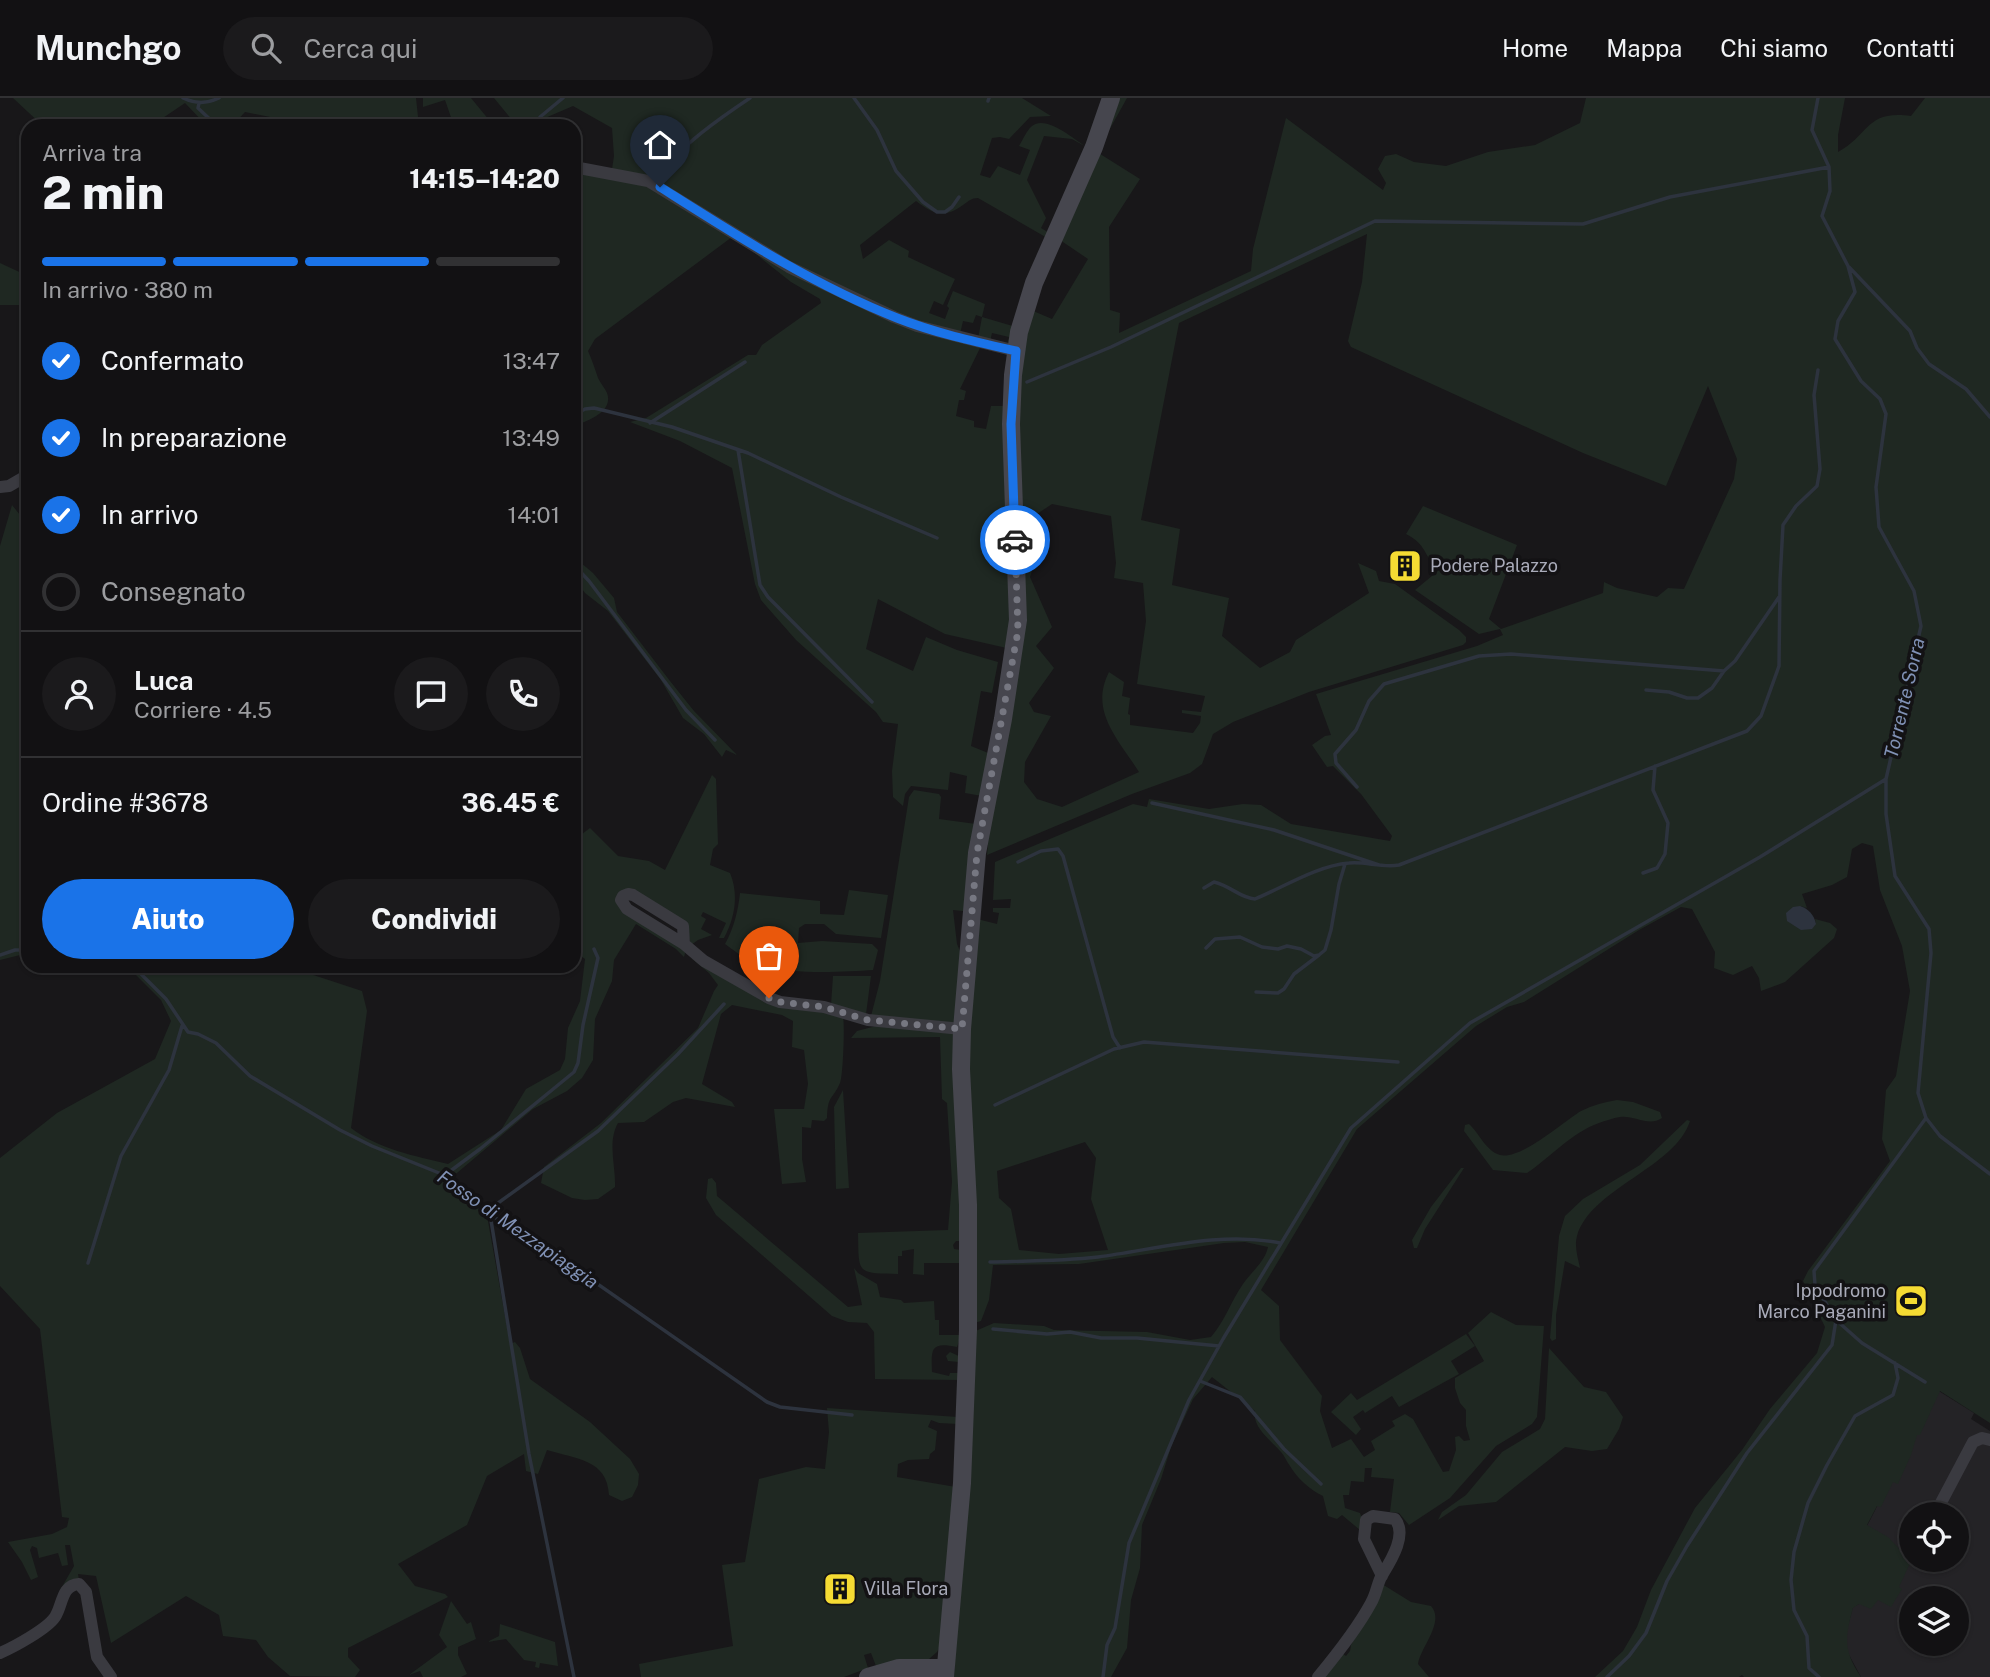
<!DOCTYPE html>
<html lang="it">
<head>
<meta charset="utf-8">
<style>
	body { margin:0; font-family:"Public Sans",sans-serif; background:#1b1a1c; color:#f1f3f6; height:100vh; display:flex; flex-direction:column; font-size:26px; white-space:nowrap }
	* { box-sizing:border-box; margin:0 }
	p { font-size:23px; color:#9c9da0 }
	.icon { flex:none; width:38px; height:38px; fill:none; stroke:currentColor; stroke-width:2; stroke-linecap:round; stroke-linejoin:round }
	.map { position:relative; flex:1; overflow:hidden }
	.details { position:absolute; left:21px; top:21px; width:560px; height:854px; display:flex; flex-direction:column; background:#121113; border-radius:21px; box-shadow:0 2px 5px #0004,0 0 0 2px #313133 }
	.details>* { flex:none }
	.tools { position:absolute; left:1899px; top:1404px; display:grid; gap:14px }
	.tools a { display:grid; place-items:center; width:70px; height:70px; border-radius:50%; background:#121113; box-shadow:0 2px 5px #0004,0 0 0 2px #313133; font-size:35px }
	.pin { position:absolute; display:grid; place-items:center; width:60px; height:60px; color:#fff; margin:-72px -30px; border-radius:50% 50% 50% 0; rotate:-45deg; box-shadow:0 0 7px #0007 }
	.pin .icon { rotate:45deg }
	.courier { position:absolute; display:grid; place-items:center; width:70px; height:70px; margin:-35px; border:5px solid #1a73e8; border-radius:50%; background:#fff; color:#222; box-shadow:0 2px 9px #0007 }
	.head em { font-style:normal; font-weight:800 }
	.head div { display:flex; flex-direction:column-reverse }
	.head { display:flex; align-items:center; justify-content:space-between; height:119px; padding:0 21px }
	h1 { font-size:46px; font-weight:800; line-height:52px }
	.bar { display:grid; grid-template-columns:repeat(4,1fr); gap:10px 7px; align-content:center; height:84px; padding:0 21px }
	.bar i { height:9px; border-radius:5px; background:#313133 }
	.bar .active { background:#1a73e8 }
	.bar p { grid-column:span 4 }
	.line { display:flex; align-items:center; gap:18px; padding:0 21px; border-top:2px solid #313133 }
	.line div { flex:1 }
	.round { display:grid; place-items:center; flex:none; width:74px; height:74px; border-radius:37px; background:#1b1a1c }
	ol { padding:0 21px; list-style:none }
	li { display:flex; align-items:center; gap:21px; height:77px }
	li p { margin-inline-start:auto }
	li .icon { padding:7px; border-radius:50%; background:#1a73e8; color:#fff; stroke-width:4 }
	li:last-child { color:#9c9da0 }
	li i { width:38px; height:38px; border:4px solid #313133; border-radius:50% }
	.button { display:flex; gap:14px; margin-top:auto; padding:14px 21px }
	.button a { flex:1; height:80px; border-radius:42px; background:#1a73e8; color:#fff; font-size:28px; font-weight:800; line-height:80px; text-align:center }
	.button a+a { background:#1b1a1c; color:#f1f3f6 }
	header { display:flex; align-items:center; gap:42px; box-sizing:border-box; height:98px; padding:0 35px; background:#121113; border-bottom:2px solid #313133 }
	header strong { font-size:33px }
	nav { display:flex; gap:38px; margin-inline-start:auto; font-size:24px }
	.search { width:490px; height:63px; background:#1b1a1c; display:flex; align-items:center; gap:18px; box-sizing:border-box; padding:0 24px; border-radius:38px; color:#9c9da0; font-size:26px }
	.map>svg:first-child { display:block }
</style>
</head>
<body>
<header>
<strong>Munchgo</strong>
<div class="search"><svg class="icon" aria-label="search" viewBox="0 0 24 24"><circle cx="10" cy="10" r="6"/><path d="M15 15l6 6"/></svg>Cerca qui</div>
<nav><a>Home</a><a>Mappa</a><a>Chi siamo</a><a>Contatti</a></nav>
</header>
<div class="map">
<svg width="1990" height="1579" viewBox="0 0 1990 1579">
	<rect width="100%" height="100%" fill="#181719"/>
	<!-- built -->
	<path fill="#242326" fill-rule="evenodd" d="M1937 1292 1974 1315 1971 1321 1990 1333V1579H1861L1847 1553 1846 1535 1853 1509 1859 1506 1867 1428ZM1911 1416H1956V1461H1911ZM1911 1500H1956V1545H1911Z"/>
	<!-- green -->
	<path fill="#1f2822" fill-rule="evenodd" d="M13 0H416L419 28H296L290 23 245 14 232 28H207L185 5 151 28H43Z
		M423 0H471L494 28H454L445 2 423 9Z
		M494 0H1022L1051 18 1030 19 1009 41 1000 39 992 40 980 77 990 80 998 68 1020 77 1030 52 1019 48C1023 42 1026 33 1032 28 1046 16 1075 42 1088 50L1072 41 1044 38 1027 82 1046 120 1041 130 1051 136 1049 141 978 100C971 100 969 103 963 107 944 121 933 116 916 103L860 147 863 161 889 142 909 153 908 159 955 181 943 207 934 203 929 215 945 221 949 210 947 208 953 193 985 206 982 219 1016 229 1012 248 1007 247 1009 239 992 235 990 244 978 241 982 219 976 217 973 225 963 223 960 236 917 225 790 164 732 129 612 71 614 58 612 30 573 8 538 23 539 28H517Z
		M1116 0H1127L1097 54 1140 81 1109 129 1110 212 1120 215 1119 235 1251 173 1253 151 1286 20 1383 92 1386 85 1378 71 1385 58 1396 56 1414 64 1446 68 1488 54 1535 47 1580 25 1586 0H1845L1838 37V54C1870 37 1865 12 1911 18L1925 0H1990V1325L1940 1293 1920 1337H1917L1911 1357 1898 1386 1893 1384 1881 1409 1877 1408 1867 1427 1888 1439 1911 1463 1899 1489 1902 1491 1891 1509 1878 1502 1871 1511 1859 1506 1853 1510C1845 1540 1843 1552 1861 1579H1744L1742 1577 1739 1579H1595L1623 1553 1637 1529 1651 1492 1695 1410 1742 1352 1770 1311 1817 1255 1825 1229 1803 1183 1808 1173 1890 1063 1882 1041 1886 992 1896 978 1910 893 1902 848 1880 792 1873 748 1862 745 1852 751 1847 779 1832 787 1802 796 1807 810 1800 808 1816 826 1815 821 1830 825 1837 831 1834 840 1785 884 1761 893 1759 880 1752 868 1733 877 1714 870 1715 854 1692 811 1681 809 1639 832 1524 904 1507 909 1476 928 1357 1031 1261 1192 1279 1208 1280 1242 1322 1298 1320 1313 1332 1350 1351 1341 1364 1359 1375 1352 1371 1343 1395 1328 1392 1323 1405 1316 1413 1321 1443 1374 1449 1373 1456 1352 1455 1339 1459 1338 1464 1343 1470 1342 1466 1328V1312L1460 1305 1455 1290V1280L1484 1263 1468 1235 1491 1214 1516 1227 1544 1228 1537 1319 1532 1326 1496 1348 1450 1400 1409 1427 1399 1415 1390 1414 1394 1381 1371 1379 1372 1370H1365L1364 1384 1351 1383 1349 1397H1343L1345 1410 1360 1415 1362 1421 1360 1432 1342 1417 1337 1421 1328 1418 1323 1398C1310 1392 1297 1380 1290 1368 1286 1363 1285 1358 1281 1354 1271 1342 1252 1330 1255 1313L1212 1279 1193 1301 1171 1349 1161 1381 1142 1427 1140 1470 1131 1502 1127 1550 1111 1579H954L971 1235 994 1225 1044 1228 1054 1232 1147 1234 1190 1242 1211 1239C1225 1223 1231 1203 1243 1186 1251 1174 1265 1164 1268 1149L1245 1144 1224 1145 1079 1166 993 1167 989 1202 981 1223 971 1226 965 972 977 821 997 826 999 815 993 814V810H1010L1011 801 993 802 995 764 1133 706 1147 709 1149 701 1209 711 1243 706 1261 707 1291 726 1390 743 1392 738 1361 696 1333 668 1327 669 1312 647 1325 638 1331 637 1316 596 1477 548 1503 537 1500 531 1479 536 1415 492 1438 473C1423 456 1427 447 1406 436L1423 408 1517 447 1489 521 1501 531 1603 495 1604 484 1617 490 1657 499 1668 490 1684 491 1734 381 1737 361 1708 288 1666 388 1583 355 1351 249 1348 243 1362 184 1367 136 1179 225 1141 422 1180 431 1172 487 1229 500 1222 538 1260 570 1290 554 1296 542 1369 495 1358 465 1376 473 1379 483 1395 486 1459 532 1466 539V544L1463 547 1309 594 1233 624 1213 636 1202 666 1190 675 1132 696 987 757 988 747 985 746 1013 603 1016 285 1031 212 1052 221 1088 161 1060 142ZM1052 406 1111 418 1116 465 1114 480 1143 485 1146 523 1137 586 1205 598 1201 614 1182 612V615L1201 618 1200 625 1193 635 1130 627V617L1128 616 1130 600 1122 598 1124 584 1109 574C1089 613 1118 641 1139 674L1062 709 1037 701 1024 684 1025 664 1051 618 1034 614 1029 605 1054 570 1036 548 1052 529 1030 479 1037 458 1034 418ZM1085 1044 1096 1060 1091 1101 1108 1152 1059 1156 1019 1152 1011 1111 999 1100 997 1073Z
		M574 73 642 86 732 139 595 241 588 253C592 262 595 271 598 280 601 286 605 290 607 295 614 314 587 323 574 328Z
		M752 153 787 173 981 248 960 291 966 293 964 302H959L956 318 974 323V329L986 331 991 308H1005L1011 551 945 536 878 501 866 551 913 573 926 539 957 552 998 564 992 595 981 593 971 648 993 657 982 698 965 695 967 678 950 674 948 692 911 688 905 696 903 708 893 699 892 673 898 626 883 624 876 614 796 542 761 502 755 486 732 370 680 343 630 324 646 320 748 257H756L762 247 821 205 820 201 791 184Z
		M0 165 28 178V210L26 207H0Z
		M12 407 28 427V855L0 862V448Z
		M574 459 593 475 614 500 617 514 670 583 694 613 737 657 726 652 722 659 704 636 683 620 661 582 608 513 585 495 574 480Z
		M712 677 716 681 718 746 713 751 710 767 730 775C739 796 735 820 724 840H719L726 825 703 814 701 818 706 821 701 831 712 837 698 842 691 847 688 835 635 794 619 802 686 852 684 859 676 851 636 826 614 862 612 883 595 921 593 962 582 980 567 993 533 1011 451 1080 486 1112 510 1246 515 1244 520 1250 530 1281 590 1324 630 1361 639 1376 638 1387 632 1399 622 1403 609 1397C607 1361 576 1361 547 1352L538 1376 526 1373 524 1356 487 1378 467 1427 398 1466 415 1488 445 1496 448 1499 348 1550V1559L360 1572 355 1579 290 1578 268 1559 256 1542 223 1538 219 1517 186 1498 111 1545 96 1478 78 1476 79 1482H71L59 1494 74 1468 70 1447H65L68 1467 62 1468 58 1455 39 1460 37 1450 32 1448 30 1452 38 1479 31 1482 22 1464 8 1444 52 1436 67 1429 69 1420 62 1419 40 1231 0 1188V1060L57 1015 155 961 171 923 161 902 127 868H286L362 893 367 913 351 1030C378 1051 415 1058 448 1066L501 1032 526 991 560 972 565 961 568 930 580 903 585 861 574 853V742L590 730 618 758 649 763 665 772Z
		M914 692 939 696 941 699 939 721 976 726 962 837 963 813 953 812 957 846 962 858 955 925 871 918 880 883 909 699Z
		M849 792 888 797 881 840 836 836 824 826H805L799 830 798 845 822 843 872 846 878 852 873 872C841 874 775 878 747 862 740 857 732 851 725 846 734 830 738 813 740 795L820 803V816L844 817Z
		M691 860 768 903 843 919C845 925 843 979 840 985 832 1003 828 996 827 1020L824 1023 812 1022 811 1030 802 1029V1061L806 1084 782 1086 774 1011H804L808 986 804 952 792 949 793 923 782 917 732 907 721 916 702 986 732 1004 735 1009 686 1000 673 1004 644 1024 618 1025C607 1044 616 1069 615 1089L598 1101 585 1102 572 1100 541 1085 544 1069 601 1025 698 930 714 893 718 887 709 875Z
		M833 878H871L866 916 831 907Z
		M880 927 950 931 954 937 961 1143H956L953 1147 954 1151 961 1152 962 1165H924V1177L913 1176 914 1151 902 1153V1158H898V1176C856 1175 859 1176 858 1135L948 1132 952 1084 947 1005 942 1001 940 939 851 940 857 933Z
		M843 992 849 1090 836 1091 834 1009Z
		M1617 1002 1633 1004 1660 1014 1662 1020C1649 1029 1634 1017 1620 1019 1613 1020 1605 1023 1599 1025 1571 1035 1551 1059 1527 1075L1493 1072 1464 1033 1465 1027 1469 1026C1479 1035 1486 1053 1500 1057 1521 1062 1563 1024 1581 1013 1593 1007 1605 1004 1617 1002Z
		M1687 1022 1690 1023C1675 1070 1591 1090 1577 1138 1574 1148 1578 1160 1580 1170L1565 1163 1556 1217V1241L1552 1243 1550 1240 1559 1138 1565 1118 1583 1101 1640 1067Z
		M1461 1070H1464L1425 1131 1417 1150H1414L1412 1142 1431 1109Z
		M712 1080 716 1085 717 1098 848 1209 862 1207 854 1170 858 1175 877 1186 880 1199 901 1202 904 1205 934 1203 935 1222H939V1237H961L957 1249C931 1244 931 1250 932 1274L949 1278 950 1275H958L959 1264 948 1263 946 1258 950 1254 961 1259 960 1282 875 1281 874 1234 867 1225 848 1224 832 1218 716 1117 706 1100 708 1081Z
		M1466 1236 1475 1248 1451 1263 1459 1276 1399 1309 1392 1298 1365 1315 1363 1312 1353 1319 1361 1331 1356 1337 1331 1314 1351 1295 1357 1302Z
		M1549 1250 1584 1289 1606 1294 1623 1319 1619 1331 1607 1351 1592 1353 1565 1349 1496 1404 1459 1408 1438 1422 1442 1414 1466 1397 1502 1354 1540 1331 1545 1321Z
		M827 1310 958 1319V1326L939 1325 931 1322 928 1329 937 1333 935 1352 930 1356 929 1361 908 1362 898 1366 897 1379 956 1389 942 1544 937 1554 929 1561 902 1562 876 1568 871 1555 864 1557 868 1570 844 1579H641L639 1566 733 1548 722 1467 745 1464 759 1381 806 1369 825 1371 829 1334Z
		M1382 1486 1411 1504 1431 1508C1445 1524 1421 1548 1418 1566L1429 1579H1325L1343 1556 1346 1558 1350 1553 1351 1547Z
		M451 1503 467 1526 471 1524 476 1541 458 1549V1557L467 1576 461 1579H423L420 1573 409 1577 447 1549 439 1537Z
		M500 1526 555 1544 558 1568 540 1565 539 1570 535 1569 536 1564 524 1562 506 1541 487 1544 499 1538Z"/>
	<!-- water -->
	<path fill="#2d333e" d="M1800 808C1809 811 1814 817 1816 826L1812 831 1801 832 1787 823 1786 815 1793 809Z"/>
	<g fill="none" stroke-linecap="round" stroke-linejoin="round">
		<!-- stream -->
		<path stroke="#2d333e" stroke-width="3.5" d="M183 0C196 6 206 6 219 0
			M854 0 877 32 896 73 923 104 937 114H945L952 109 959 99
			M1818 0 1812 32 1829 69 1830 93 1822 118 1848 168 1855 194 1838 223 1835 241 1861 283 1880 301 1886 316 1876 389 1879 429 1914 493 1921 528 1886 681V716L1895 778 1929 831 1931 855 1918 995 1926 1020 1940 1038 1990 1076
			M988 3 989 0
			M199 5 198 10 217 28
			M540 19 563 0
			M659 77C680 48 720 20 750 0
			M1849 169 1910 233 1917 250 1929 266 1966 291 1990 319
			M1027 284 1111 249 1375 123 1583 126 1670 99 1829 69
			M574 317 585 311 594 310 672 329 748 355 841 399 937 440
			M650 325 745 264
			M738 352 760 487 768 499 872 604
			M574 467 589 483 686 612 715 642
			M1646 592 1669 594 1687 600H1698L1712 590 1724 573
			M1357 689 1336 665 1335 656 1356 632 1369 603 1384 586 1479 558 1511 556 1724 573 1735 563 1779 499
			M1152 705 1274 732 1379 767
			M1018 764 1041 753 1058 751 1063 758 1113 939 1120 950
			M1643 775 1657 770 1665 756 1668 725 1653 692 1655 668
			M1204 790 1214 784C1231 788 1240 800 1255 801 1284 789 1316 768 1349 765 1365 763 1381 770 1399 767L1747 633 1761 618 1779 568 1780 482 1783 427 1796 408 1817 388 1820 371 1814 297 1818 272
			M1206 850 1215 841 1240 839 1262 849 1278 851 1287 848 1301 851 1314 858 1319 857 1325 852 1331 832 1339 786 1345 766
			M0 857 15 852H28
			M133 868 166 901 188 934 198 936 216 945 250 978 340 1032 372 1048 444 1077 489 1116 543 1148 767 1304 780 1309 852 1317
			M1256 894 1278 895 1284 891 1294 876 1319 857
			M995 1007 1114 951 1144 944 1398 964
			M445 1077 480 1051 574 974 578 965 583 927 598 860 594 851
			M487 1113 598 1033 678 956 724 906
			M490 1116 529 1356 574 1579
			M990 1164C1026 1163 1062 1163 1098 1159 1158 1151 1220 1133 1280 1145
			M88 1165 121 1058 169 972 182 928
			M1836 1222 1862 1245 1925 1284
			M993 1231 1047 1236 1070 1234 1101 1240H1137L1219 1248
			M1200 1283 1240 1299 1284 1351 1321 1386
			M1103 1579 1107 1547 1115 1530 1129 1445 1189 1302 1223 1241 1351 1030 1470 925 1760 759 1886 681
			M1607 1579 1629 1558 1646 1535 1667 1483 1687 1448 1747 1355 1832 1247 1836 1222 1815 1187 1814 1173 1926 1020
			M1819 1579 1809 1570 1807 1538 1794 1512 1791 1482 1794 1454 1808 1405 1827 1367 1855 1318 1893 1297 1898 1280 1895 1265"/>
		<!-- street -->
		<path stroke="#3a3a40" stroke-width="12" d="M574 69 648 83 789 169 894 219 917 228 1016 253
			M0 389 9 388 28 377
			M684 846 683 828 633 797 628 796 623 798 621 802 627 811 684 846 704 863 769 900 780 904 824 909 868 922 962 931
			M1935 1416 1973 1344 1982 1340 1990 1342
			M0 1555C14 1549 47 1531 55 1519 63 1507 61 1487 79 1486L86 1494 97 1559 111 1579
			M1318 1579C1337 1556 1357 1531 1371 1505 1376 1497 1377 1487 1381 1479 1390 1464 1408 1437 1395 1421L1373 1418 1366 1422 1364 1441 1382 1478"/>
		<!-- secondary -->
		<path stroke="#46464e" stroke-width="18" d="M868 1579 899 1570H944
			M945 1579 962 1385 968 1232V1107L961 971 962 931 977 755 1003 621 1018 522 1011 326 1013 277 1019 234 1034 185 1094 49 1111 0"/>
	</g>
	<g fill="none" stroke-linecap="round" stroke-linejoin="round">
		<!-- done -->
		<path stroke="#767781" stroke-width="7" stroke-dasharray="0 12.6" d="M769 900 780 904 824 909 868 922 962 931 977 755 1018 533 1015 442"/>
		<!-- route -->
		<path stroke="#1a73e8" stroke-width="9" d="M660 89C736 137 813 187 897 220 935 235 976 244 1016 253L1011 326 1015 442"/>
	</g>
	<!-- icons -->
	<defs>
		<symbol id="building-square" viewBox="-11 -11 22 22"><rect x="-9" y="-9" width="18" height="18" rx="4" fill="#f5db33" stroke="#131214"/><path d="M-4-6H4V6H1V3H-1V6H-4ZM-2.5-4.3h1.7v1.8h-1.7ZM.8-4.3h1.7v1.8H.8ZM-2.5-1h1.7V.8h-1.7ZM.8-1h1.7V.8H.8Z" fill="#111"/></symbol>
		<symbol id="stadium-square" viewBox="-11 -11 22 22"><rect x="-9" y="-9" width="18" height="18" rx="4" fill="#f5db33" stroke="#131214"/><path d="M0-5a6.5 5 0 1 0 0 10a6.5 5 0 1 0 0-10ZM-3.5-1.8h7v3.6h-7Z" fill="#111"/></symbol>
	</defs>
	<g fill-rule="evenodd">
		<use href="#building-square" x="1386" y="449" width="38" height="38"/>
		<use href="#stadium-square" x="1892" y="1184" width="38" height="38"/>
		<use href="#building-square" x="821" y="1472" width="38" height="38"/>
	</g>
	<g text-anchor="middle" stroke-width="7" stroke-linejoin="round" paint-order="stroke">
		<!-- poi labels -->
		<g font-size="18" fill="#a9abb9" stroke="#131214" text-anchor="start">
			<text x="1430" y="474">Podere Palazzo</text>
			<text x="1886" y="1199" text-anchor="end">Ippodromo<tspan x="1886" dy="21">Marco Paganini</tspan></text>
			<text x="864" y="1497">Villa Flora</text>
		</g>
		<!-- water labels -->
		<g font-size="19" font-style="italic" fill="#8091b5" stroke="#131214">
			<text transform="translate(1904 600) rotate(-77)" y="7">Torrente Sorra</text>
			<text transform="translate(518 1131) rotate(35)" y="7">Fosso di Mezzapiaggia</text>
		</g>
	</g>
</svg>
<div class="tools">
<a><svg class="icon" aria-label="locate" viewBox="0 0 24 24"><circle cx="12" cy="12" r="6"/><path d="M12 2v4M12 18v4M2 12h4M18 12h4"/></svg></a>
<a><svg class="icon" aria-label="layers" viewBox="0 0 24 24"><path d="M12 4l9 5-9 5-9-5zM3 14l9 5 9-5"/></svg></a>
</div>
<div class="pin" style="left:769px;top:900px;background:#ea580c"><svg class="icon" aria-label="bag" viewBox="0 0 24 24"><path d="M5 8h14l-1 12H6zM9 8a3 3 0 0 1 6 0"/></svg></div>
<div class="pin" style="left:660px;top:89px;background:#1f2937"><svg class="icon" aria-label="home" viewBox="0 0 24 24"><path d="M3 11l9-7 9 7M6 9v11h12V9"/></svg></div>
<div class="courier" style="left:1015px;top:442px"><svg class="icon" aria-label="car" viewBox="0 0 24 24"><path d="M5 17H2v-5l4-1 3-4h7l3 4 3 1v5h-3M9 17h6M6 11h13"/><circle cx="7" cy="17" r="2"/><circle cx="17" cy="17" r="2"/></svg></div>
<section class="details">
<div class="head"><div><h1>2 min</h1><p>Arriva tra</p></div><em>14:15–14:20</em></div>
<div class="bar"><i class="active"></i><i class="active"></i><i class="active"></i><i></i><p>In arrivo · 380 m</p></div>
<ol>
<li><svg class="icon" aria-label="check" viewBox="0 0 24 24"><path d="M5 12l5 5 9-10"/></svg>Confermato<p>13:47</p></li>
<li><svg class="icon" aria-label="check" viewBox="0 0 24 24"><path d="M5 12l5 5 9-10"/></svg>In preparazione<p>13:49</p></li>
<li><svg class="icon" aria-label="check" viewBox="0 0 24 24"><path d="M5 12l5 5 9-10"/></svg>In arrivo<p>14:01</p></li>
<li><i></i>Consegnato</li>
</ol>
<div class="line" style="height:126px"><a class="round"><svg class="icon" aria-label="person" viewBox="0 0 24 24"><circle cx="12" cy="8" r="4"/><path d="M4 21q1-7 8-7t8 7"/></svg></a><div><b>Luca</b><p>Corriere · 4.5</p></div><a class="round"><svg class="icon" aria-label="chat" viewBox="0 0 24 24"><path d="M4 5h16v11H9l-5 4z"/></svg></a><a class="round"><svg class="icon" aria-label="phone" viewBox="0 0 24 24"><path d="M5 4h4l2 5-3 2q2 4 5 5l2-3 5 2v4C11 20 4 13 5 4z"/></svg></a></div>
<div class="line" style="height:91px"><div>Ordine #3678</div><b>36.45 €</b></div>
<div class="button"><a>Aiuto</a><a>Condividi</a></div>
</section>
</div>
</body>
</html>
